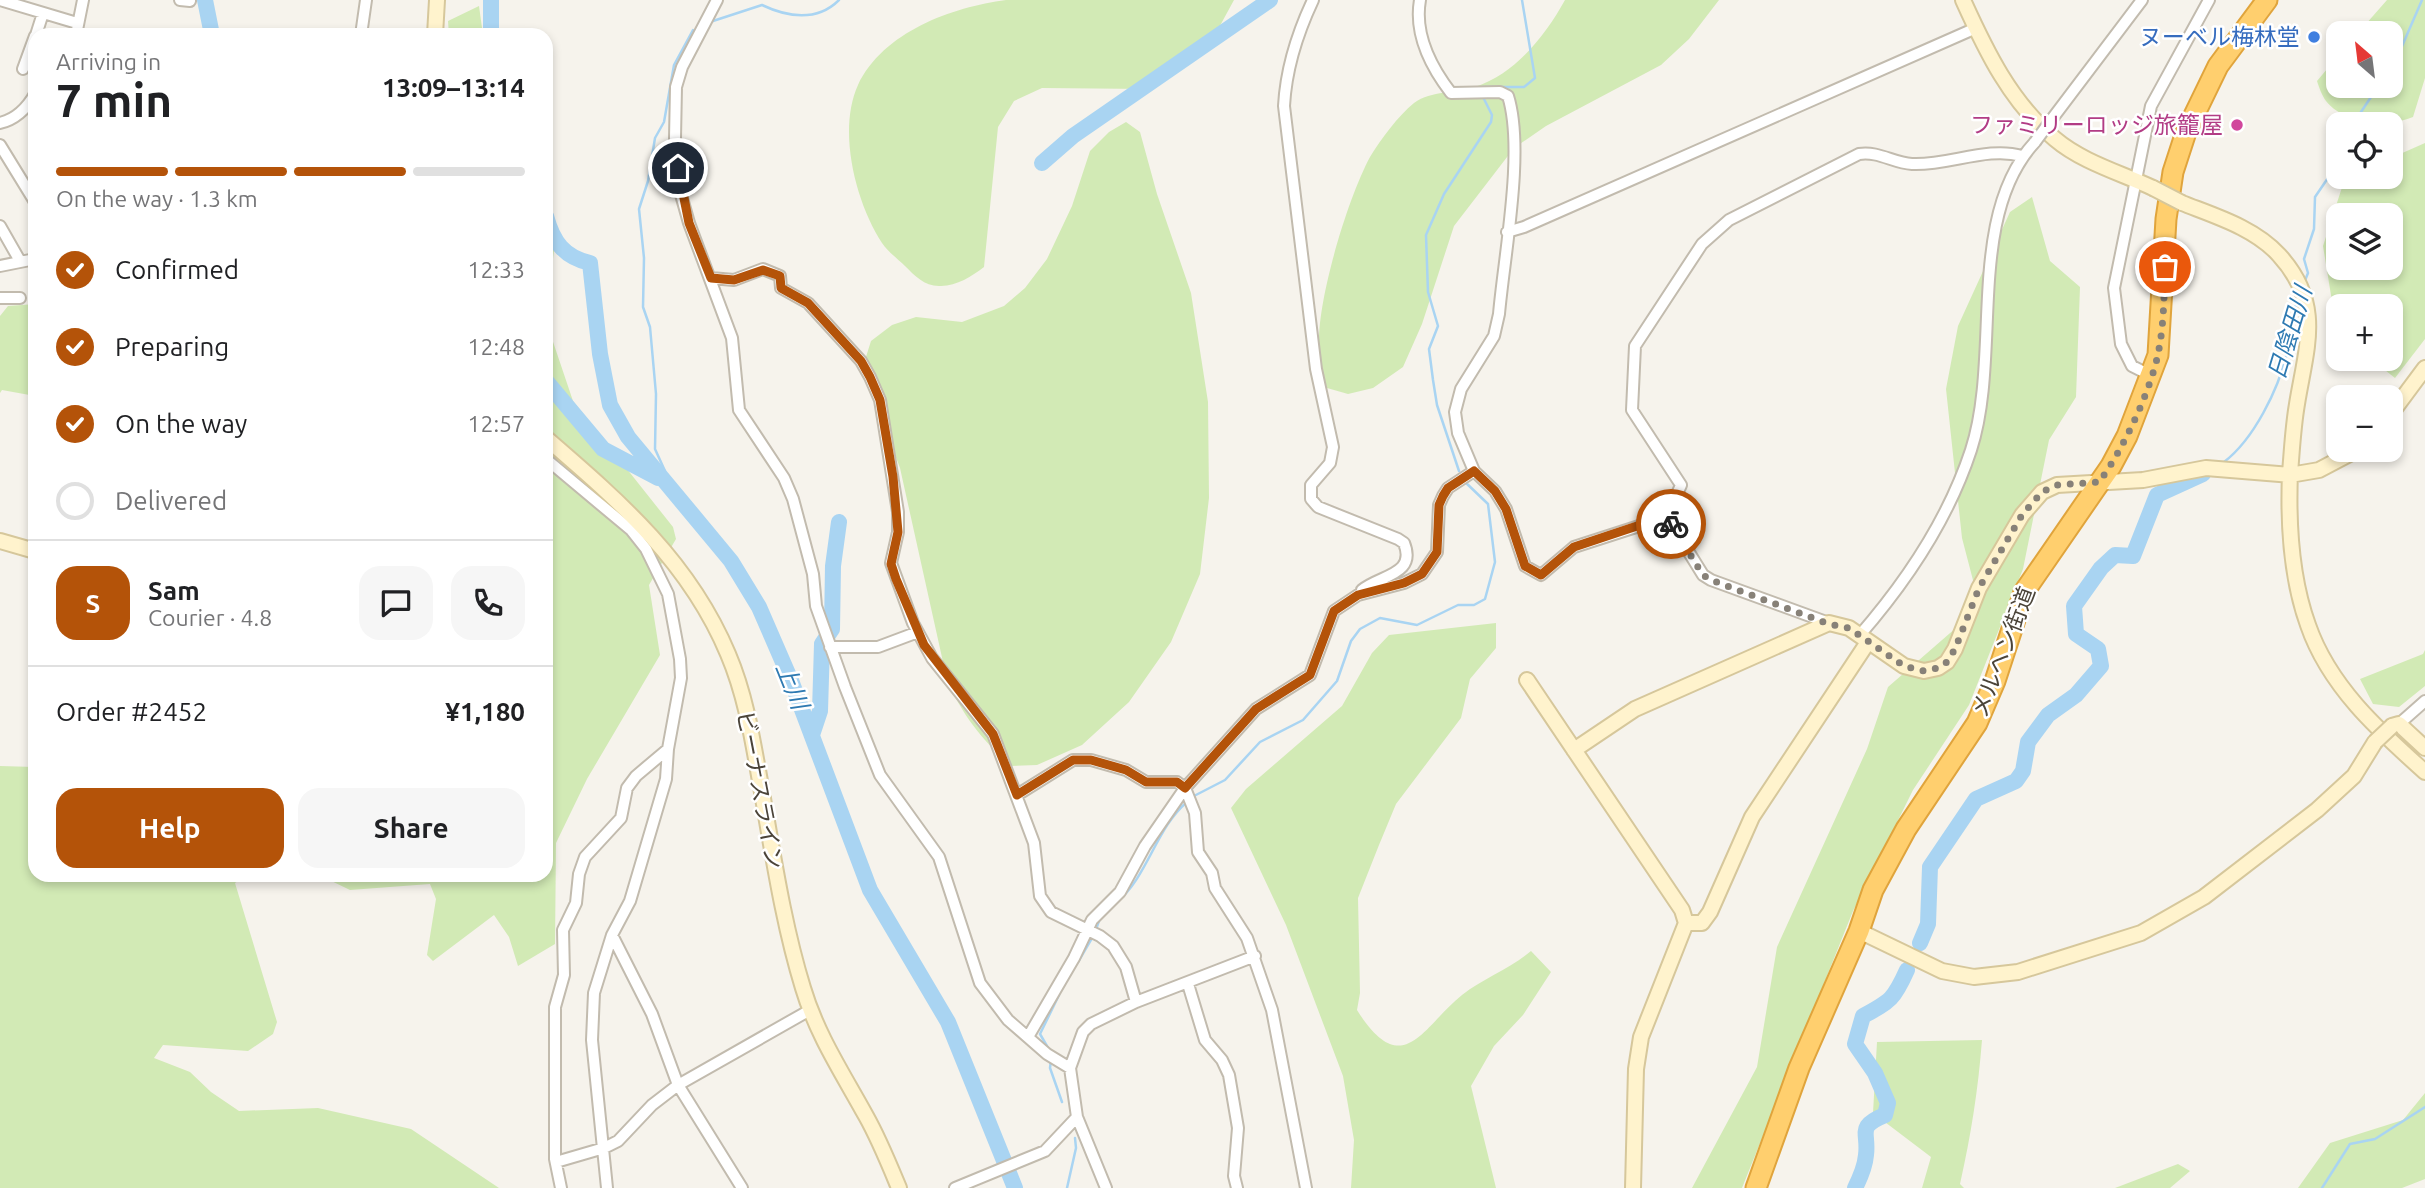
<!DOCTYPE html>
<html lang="en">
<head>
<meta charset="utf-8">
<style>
	body { margin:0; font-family:Ubuntu,"Noto Sans JP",sans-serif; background:#f6f6f6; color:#202124; height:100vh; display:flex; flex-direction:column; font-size:26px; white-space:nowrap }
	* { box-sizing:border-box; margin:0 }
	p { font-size:23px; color:#757577 }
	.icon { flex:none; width:38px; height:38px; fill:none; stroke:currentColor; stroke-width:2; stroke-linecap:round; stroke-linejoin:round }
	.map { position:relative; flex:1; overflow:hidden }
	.side { position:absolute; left:28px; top:28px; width:525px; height:854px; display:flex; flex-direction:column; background:#fff; border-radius:21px; box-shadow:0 4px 10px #0003 }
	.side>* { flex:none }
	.needle { width:46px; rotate:332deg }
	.controls { position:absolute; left:2326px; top:21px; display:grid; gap:14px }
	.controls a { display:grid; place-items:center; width:77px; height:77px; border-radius:14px; background:#fff; box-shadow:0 4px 10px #0003; font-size:35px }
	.pin { position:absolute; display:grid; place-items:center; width:60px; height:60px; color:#fff; margin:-30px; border:4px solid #fff; border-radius:50%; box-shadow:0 2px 7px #0007 }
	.courier { position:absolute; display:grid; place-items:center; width:70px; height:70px; margin:-35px; border:5px solid #b45309; border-radius:50%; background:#fff; color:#222; box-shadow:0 2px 9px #0007 }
	.head em { font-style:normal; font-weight:700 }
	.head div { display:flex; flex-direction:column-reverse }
	.head { display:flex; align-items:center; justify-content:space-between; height:119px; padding:0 28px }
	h1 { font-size:46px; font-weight:700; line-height:52px }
	.bar { display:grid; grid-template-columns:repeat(4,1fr); gap:10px 7px; align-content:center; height:84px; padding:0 28px }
	.bar i { height:9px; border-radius:5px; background:#e0e0e0 }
	.bar .current { background:#b45309 }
	.bar p { grid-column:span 4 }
	.line { display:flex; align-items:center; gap:18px; padding:0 28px; border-top:2px solid #e0e0e0 }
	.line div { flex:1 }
	.round { display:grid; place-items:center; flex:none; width:74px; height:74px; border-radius:21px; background:#f6f6f6 }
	ol { padding:0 28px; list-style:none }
	li { display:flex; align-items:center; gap:21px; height:77px }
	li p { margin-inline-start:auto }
	li .icon { padding:7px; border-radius:50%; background:#b45309; color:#fff; stroke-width:4 }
	li:last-child { color:#757577 }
	li i { width:38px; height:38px; border:4px solid #e0e0e0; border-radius:50% }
	.primary-button { display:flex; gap:14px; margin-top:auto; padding:14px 28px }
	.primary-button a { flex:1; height:80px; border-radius:21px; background:#b45309; color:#fff; font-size:28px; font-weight:700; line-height:80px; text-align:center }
	.primary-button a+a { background:#f6f6f6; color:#202124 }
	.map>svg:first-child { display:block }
</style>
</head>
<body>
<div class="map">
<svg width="2425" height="1188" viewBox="0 0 2425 1188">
	<rect width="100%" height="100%" fill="#f6f3ec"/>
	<!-- green -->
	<path fill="#d2eab5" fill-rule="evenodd" d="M1006 0H1234L1210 44 1176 72 1147 89 1042 88 1014 101 998 127 984 267C972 276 957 286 941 286 925 287 915 276 905 266 898 259 888 252 882 243 856 203 837 131 858 85 883 32 952 7 1006 0Z
		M1565 0H1719L1689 39 1661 65 1546 126 1514 148 1454 226 1422 324 1403 367 1373 388 1348 394 1327 388C1323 373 1319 356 1319 341 1319 294 1348 198 1370 157 1381 139 1398 116 1414 103 1432 90 1455 94 1475 87 1516 73 1545 36 1565 0Z
		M2387 0H2425V78L2413 117C2388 127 2345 125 2326 101 2322 96 2319 87 2317 81L2338 56V86H2390V33H2358Z
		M479 6 483 35H449L448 21Z
		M1126 122 1140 132 1157 194 1191 293 1208 402 1209 498 1200 574 1171 642 1129 702 1082 745 1037 765 1010 766C982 739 962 715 947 680L900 468 872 394 865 360 871 341 892 325 916 317 962 322 1004 306 1025 288 1047 259 1072 206 1090 151 1109 132Z
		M2425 143V339L2395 378 2371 359H2390V306H2338L2337 332 2323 246 2345 178 2390 177 2391 158ZM2338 215H2390V268H2338Z
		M2032 197 2050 261 2080 287 2076 397 2049 440 2023 569 1969 705 1913 790 1853 911 1742 1188H1692L1757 1067 1777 947 1867 749 1888 687 1980 607 1962 538 1946 389 1958 326 2010 212Z
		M546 226 554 250 546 321 573 401 673 527 676 539 649 585 660 655 587 779 556 843 555 944 518 966 509 937 494 915 433 961 427 955 436 899 430 884 350 890 319 875H546Z
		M35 304V396L2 390 0 393V316L8 306Z
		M1496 623V648L1470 679 1461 718 1396 804 1379 845 1358 898 1360 993 1357 1010C1403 1083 1423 1026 1462 995 1484 978 1510 969 1531 951L1551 972 1523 1015 1494 1046 1471 1086 1496 1188H1351L1354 1140 1343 1076 1286 925 1231 808 1246 789 1342 706 1372 653 1389 635Z
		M2425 650V686L2399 707 2373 704 2360 679 2423 654Z
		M0 766 35 767V875H247L235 883 277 1022 273 1034 248 1051 163 1045 154 1058 190 1072 211 1092 239 1111 318 1108 411 1129 499 1188H0Z
		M1982 1040C1978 1091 1971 1135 1960 1184L1964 1188H1922L1931 1157 1873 1113 1877 1042Z
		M2425 1093V1179L2402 1188H2298L2330 1143 2403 1120Z
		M2178 1164 2190 1171 2170 1188H2115Z"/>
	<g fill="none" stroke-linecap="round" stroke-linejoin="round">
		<!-- stream -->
		<path stroke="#a9d4f2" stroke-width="2.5" d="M713 21 762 5C787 17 817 22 839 0
			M2390 74 2422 0
			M1483 87H1524L1535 78 1522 0
			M2353 124 2371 97 2383 86
			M2304 283 2308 273 2304 259 2314 229 2315 197 2330 175 2338 155
			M2224 462C2254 439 2278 390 2287 353 2291 335 2291 316 2298 299
			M1459 471 1437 405 1433 380 1429 349 1438 326 1428 292 1426 235 1444 194 1491 122 1492 115 1484 99
			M665 482V471L655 449 656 394 650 327 643 307 644 258 639 209 648 181 655 138 664 122 674 65 693 30
			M1192 797 1225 780 1260 742 1303 720 1337 681 1351 641 1360 629 1380 618 1417 625 1458 605H1474L1485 599 1495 562 1488 504 1464 481
			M1117 902C1148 876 1156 828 1187 802
			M1095 932 1100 918
			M1078 962 1092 938
			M1051 1053 1040 1034 1059 995
			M1051 1060 1050 1068 1062 1102
			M1067 1188 1076 1148 1075 1138
			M2322 1188 2350 1144 2375 1139 2425 1107"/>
		<!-- river -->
		<path stroke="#a9d4f2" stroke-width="16" d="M205 0 212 35
			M491 35V0
			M1042 163 1073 136 1270 0
			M546 216C553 242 564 257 590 263L600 354 610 405 628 437 731 561 759 607 792 683 870 890 948 1022 1015 1188
			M546 381 603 449 658 478
			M812 735 820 711 822 644 832 629 833 566 839 522
			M1920 943 1928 924 1930 867 1976 799 2016 781 2023 771 2028 742 2048 715 2076 695 2101 666 2098 649 2076 634 2074 606 2101 568 2115 555 2133 556 2157 495 2203 474
			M1855 1188C1860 1178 1865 1167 1866 1155 1869 1132 1856 1127 1885 1115L1888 1103 1875 1073 1855 1044 1863 1016C1891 1001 1894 999 1907 970"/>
		<defs>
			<path id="street" d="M0 0 77 23
				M180 0 190 1
				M717 0 682 67 676 87 675 138 680 191 689 223 732 338 739 410 784 478 793 499 813 574 816 606 845 687 880 775 939 857 980 983 1008 1020 1047 1054 1070 1068
				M1313 0C1297 34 1286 69 1284 106L1316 369 1333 447 1330 463 1311 485V499L1318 507 1398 539 1404 543C1417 575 1380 575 1362 590
				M1420 0C1414 34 1431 67 1451 93L1500 92 1508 96C1525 150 1504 256 1499 314L1494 336 1461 389 1455 412 1458 433 1474 471 1495 491 1506 509 1525 566 1541 575 1574 547 1667 517 1703 575 1711 580 1829 623
				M36 35 43 13
				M76 35 83 0
				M361 35 366 0
				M23 69 35 36
				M2052 119 2142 0
				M0 123C17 119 27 108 35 94
				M0 145 35 202
				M0 226 20 261
				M1507 232 1524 227 1976 28
				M0 266 35 259
				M711 278 734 280 763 269 780 276 781 288 808 303 861 361 870 377 880 400 898 512V532L891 563 913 623 932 658 993 734 1034 843 1040 896 1051 912 1100 936 1113 946 1126 967 1136 1002
				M0 298H20
				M2150 375 2132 366 2121 344 2114 288 2151 106 2209 0
				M546 459 631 530 646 549 668 594 680 659 681 678 668 749 666 779 630 901 612 935 594 993 592 1040 607 1188
				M1667 517 1681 485 1632 410 1635 346 1702 244 1729 220 1859 154C1879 151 1893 163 1912 164 1948 166 1987 146 2022 156
				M1859 636C1907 581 1948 520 1971 450 2002 355 1965 218 2035 142
				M830 647H878L918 632
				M2399 724 2425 701
				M1017 795 1073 760H1091L1126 770 1146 782H1177L1185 788 1195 813 1198 852 1212 873 1215 888 1247 938 1272 1010 1306 1188
				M612 935 652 1014 678 1085 742 1188
				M1188 984 1205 1040 1222 1060 1229 1075 1238 1128 1234 1176 1237 1188
				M1028 1037 1074 958 1092 920 1120 892 1145 846 1185 788 1256 709 1310 675 1334 611 1358 595 1404 583 1422 574 1437 552 1439 505 1443 496 1448 488 1474 471
				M556 1162 604 1148 618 1141 652 1105 678 1085 810 1010
				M561 1188 555 1159V1007L564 975 563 930 576 903 579 874 585 857 621 818 627 788 636 776 668 749
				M955 1188 1045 1151 1077 1117
				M1106 1188 1077 1117 1070 1068 1083 1032 1091 1024 1136 1002 1255 956"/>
			<path id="secondary" d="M1963 0C1986 51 2011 103 2055 139 2082 162 2121 173 2153 188
				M435 35 437 0
				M2182 203C2215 216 2255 228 2279 255 2324 304 2306 348 2297 404 2293 427 2292 450 2290 473 2288 522 2291 578 2308 625 2329 686 2378 730 2425 772
				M2390 415 2425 368
				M546 438C620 502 689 561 728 654 746 696 753 742 761 787 773 854 783 923 803 988 817 1035 843 1074 866 1116 879 1139 889 1164 899 1188
				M0 541 35 551
				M1527 680 1682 910 1686 923 1641 1037 1636 1069 1633 1188
				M2392 726 2399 724 2425 748
				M1574 750 1635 709 1829 623 1849 628 1904 666 1924 671 1938 668 1947 662 1955 649 1979 588 2022 515 2042 492 2057 485 2143 480 2206 468 2290 475 2319 470 2357 450
				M1686 923H1702L1710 912 1752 817 1868 642
				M1859 931 1942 971 1974 977 2018 972 2141 933 2204 897 2317 810 2354 776 2375 742"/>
			<path id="highway" d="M1756 1188 1799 1068 1859 931 1873 890 1906 829 1977 723 1995 681 2024 592 2111 466 2127 436 2158 355 2166 219 2173 172 2186 132 2218 66 2267 0"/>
		</defs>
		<!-- street casing -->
		<use href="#street" stroke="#c2bbae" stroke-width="14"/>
		<!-- secondary casing -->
		<use href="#secondary" stroke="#d6c79b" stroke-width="18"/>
		<!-- highway casing -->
		<use href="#highway" stroke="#e0a43c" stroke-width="23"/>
		<!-- street -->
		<use href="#street" stroke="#fff" stroke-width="10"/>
		<!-- secondary -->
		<use href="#secondary" stroke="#fff3cd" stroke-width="14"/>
		<!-- highway -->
		<use href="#highway" stroke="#ffcf6e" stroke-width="19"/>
		<defs>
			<path id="street-bridge" d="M2035 142 2052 119"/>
			<path id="secondary-bridge" d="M2153 188 2182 203
				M2375 742 2392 726"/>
		</defs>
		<!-- street-bridge casing -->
		<use href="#street-bridge" stroke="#c2bbae" stroke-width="14" stroke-linecap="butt"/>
		<!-- secondary-bridge casing -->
		<use href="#secondary-bridge" stroke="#d6c79b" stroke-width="18" stroke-linecap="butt"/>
		<!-- street-bridge -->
		<use href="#street-bridge" stroke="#fff" stroke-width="10"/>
		<!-- secondary-bridge -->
		<use href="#secondary-bridge" stroke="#fff3cd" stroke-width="14"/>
	</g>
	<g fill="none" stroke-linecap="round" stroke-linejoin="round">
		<!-- done -->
		<path stroke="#878178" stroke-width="7" stroke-dasharray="0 12.6" d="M1671 524 1703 575 1711 580 1829 624 1849 628 1904 666 1924 671 1938 668 1947 662 1955 649 1979 588 2022 515 2042 492 2057 485 2099 482C2123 450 2150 392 2158 354 2164 326 2164 295 2165 267"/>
		<!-- route -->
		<path stroke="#b45309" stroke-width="9" d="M678 168 689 223 711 278 734 280 763 270 780 276 781 288 808 303 861 361 870 377 880 400 893 477 898 532 891 564 896 579 924 645 993 734 1017 795 1073 760H1091L1126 770 1146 782H1177L1185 788 1256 709 1310 675 1334 611 1358 595 1404 583 1422 574 1437 552 1439 505 1443 496 1448 488 1474 471 1495 491 1506 509 1525 566 1541 575 1574 547 1661 518 1667 517 1671 524"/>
	</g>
	<!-- markers -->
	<circle fill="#3f7fe0" stroke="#fff" stroke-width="2.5" cx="2314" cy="37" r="7"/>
	<circle fill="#d1479c" stroke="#fff" stroke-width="2.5" cx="2237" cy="125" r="7"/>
	<g text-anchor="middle" stroke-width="5" stroke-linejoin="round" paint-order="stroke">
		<!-- shop labels -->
		<g font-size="23" fill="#366cbe" stroke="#fff" text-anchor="end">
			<text x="2300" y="45">ヌーベル梅林堂</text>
		</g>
		<!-- hotel labels -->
		<g font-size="23" fill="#b23c85" stroke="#fff" text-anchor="end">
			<text x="2223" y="133">ファミリーロッジ旅籠屋</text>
		</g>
		<!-- street labels -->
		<g font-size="23" fill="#4b4439" stroke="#fff">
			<text transform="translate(2003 652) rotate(-69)" y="8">メルヘン街道</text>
			<text transform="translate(760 790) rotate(79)" y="8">ビーナスライン</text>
		</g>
		<!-- water labels -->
		<g font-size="24" font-style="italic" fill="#2e7ab2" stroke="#fff">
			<text transform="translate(2290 333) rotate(-73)" y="8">日陰田川</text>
			<text transform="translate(792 686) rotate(68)" y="8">上川</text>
		</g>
	</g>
</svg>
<div class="controls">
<a><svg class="needle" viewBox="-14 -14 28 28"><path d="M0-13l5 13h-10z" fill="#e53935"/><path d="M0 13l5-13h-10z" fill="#757577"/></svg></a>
<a><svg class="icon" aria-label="locate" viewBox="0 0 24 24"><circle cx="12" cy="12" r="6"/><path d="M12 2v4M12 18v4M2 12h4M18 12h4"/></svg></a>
<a><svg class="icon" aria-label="layers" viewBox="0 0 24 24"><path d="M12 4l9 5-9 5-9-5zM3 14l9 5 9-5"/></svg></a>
<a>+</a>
<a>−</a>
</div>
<div class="pin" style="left:2165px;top:267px;background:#ea580c"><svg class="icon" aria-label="bag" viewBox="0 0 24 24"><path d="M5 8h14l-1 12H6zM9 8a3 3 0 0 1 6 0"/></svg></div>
<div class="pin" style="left:678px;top:168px;background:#1f2937"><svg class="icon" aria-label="home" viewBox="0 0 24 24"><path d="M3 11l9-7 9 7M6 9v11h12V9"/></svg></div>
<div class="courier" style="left:1671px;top:524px"><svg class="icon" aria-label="bike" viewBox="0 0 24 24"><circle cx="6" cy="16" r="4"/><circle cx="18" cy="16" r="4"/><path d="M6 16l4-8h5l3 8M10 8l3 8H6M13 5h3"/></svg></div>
<section class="side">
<div class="head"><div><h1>7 min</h1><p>Arriving in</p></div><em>13:09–13:14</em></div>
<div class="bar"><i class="current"></i><i class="current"></i><i class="current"></i><i></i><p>On the way · 1.3 km</p></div>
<ol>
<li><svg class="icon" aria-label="check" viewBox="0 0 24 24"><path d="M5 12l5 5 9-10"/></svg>Confirmed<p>12:33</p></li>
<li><svg class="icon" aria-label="check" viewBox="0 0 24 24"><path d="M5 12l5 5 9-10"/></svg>Preparing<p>12:48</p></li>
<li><svg class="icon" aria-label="check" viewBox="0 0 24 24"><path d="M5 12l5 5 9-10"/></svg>On the way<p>12:57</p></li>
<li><i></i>Delivered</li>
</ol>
<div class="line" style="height:126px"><b class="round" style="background:#b45309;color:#fff">S</b><div><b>Sam</b><p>Courier · 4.8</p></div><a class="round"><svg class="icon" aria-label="chat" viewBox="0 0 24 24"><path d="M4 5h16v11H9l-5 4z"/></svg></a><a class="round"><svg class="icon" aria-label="phone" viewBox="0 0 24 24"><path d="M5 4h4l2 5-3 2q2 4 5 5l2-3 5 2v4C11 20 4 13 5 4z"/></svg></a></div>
<div class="line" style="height:91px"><div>Order #2452</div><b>¥1,180</b></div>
<div class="primary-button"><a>Help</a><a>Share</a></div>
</section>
</div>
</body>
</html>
